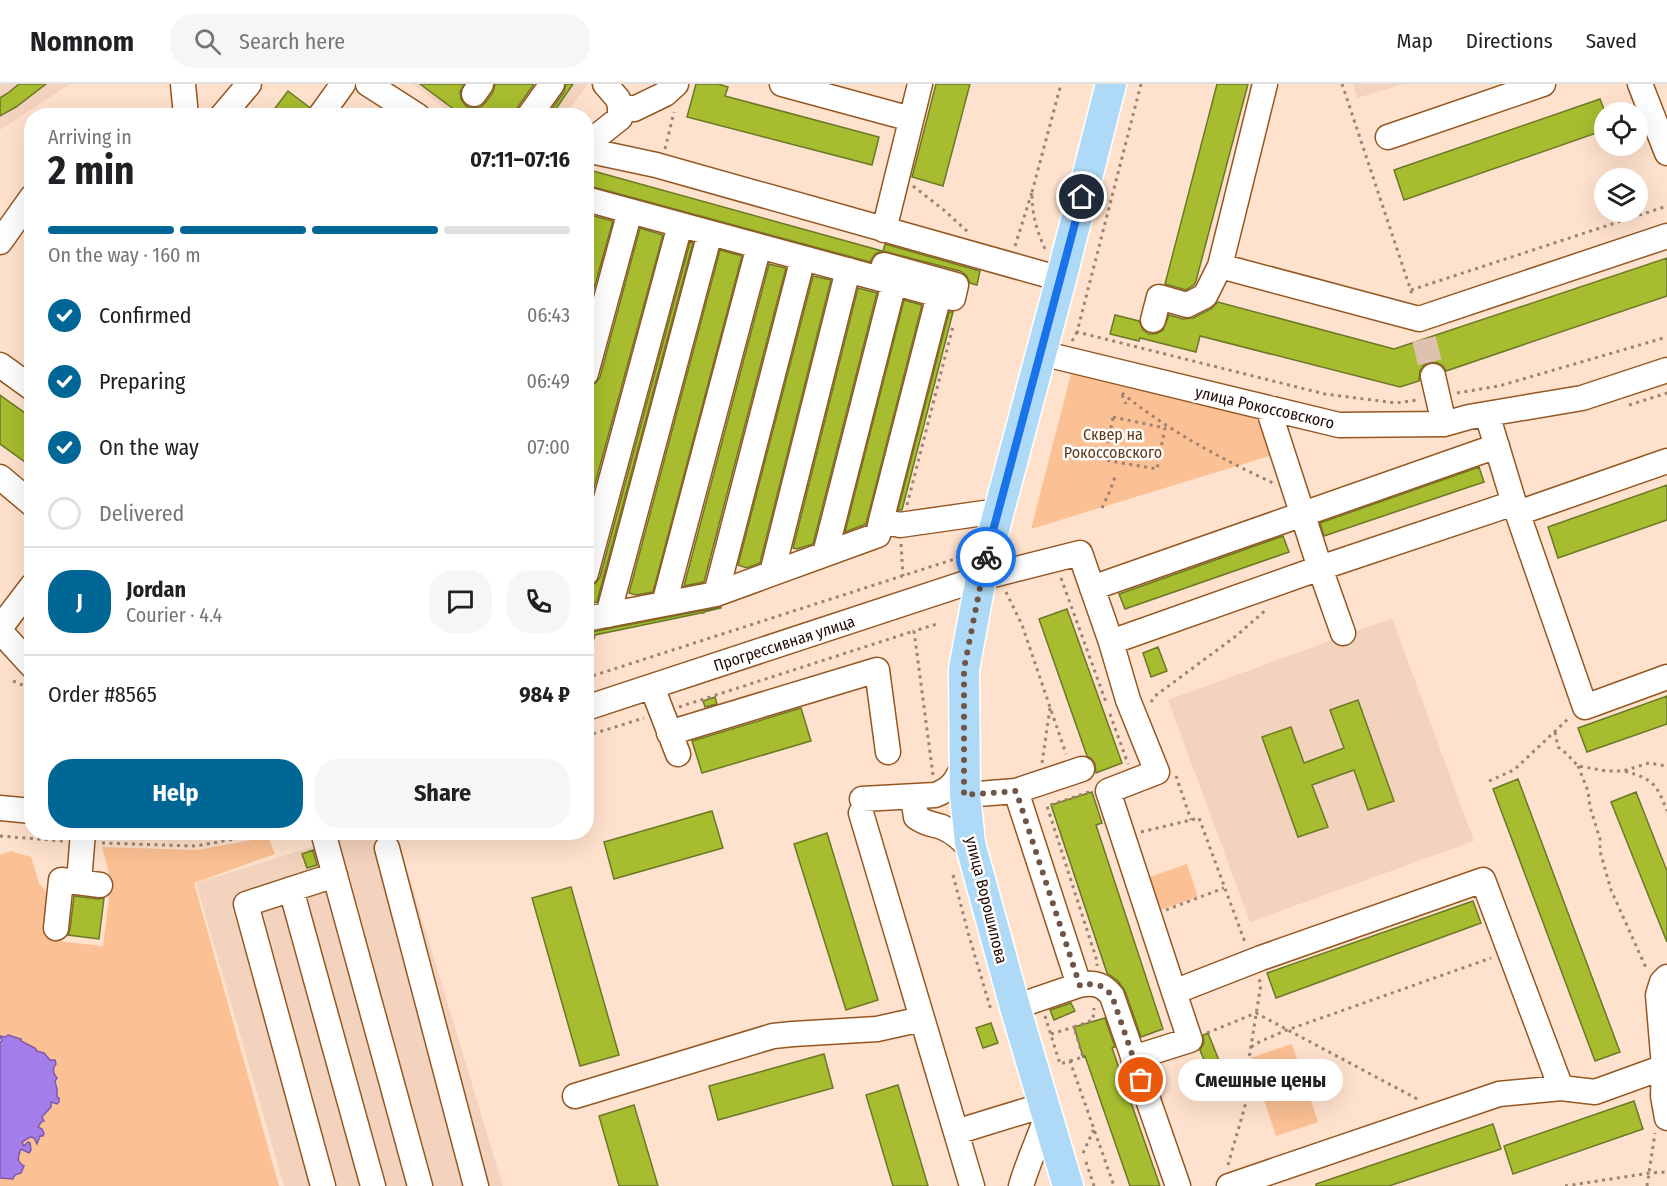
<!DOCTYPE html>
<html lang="en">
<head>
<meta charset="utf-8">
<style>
	body { margin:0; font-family:"Fira Sans Condensed",sans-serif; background:#f6f6f6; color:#202124; height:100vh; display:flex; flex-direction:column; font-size:22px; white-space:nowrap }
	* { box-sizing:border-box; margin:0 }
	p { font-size:20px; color:#757577 }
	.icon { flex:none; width:33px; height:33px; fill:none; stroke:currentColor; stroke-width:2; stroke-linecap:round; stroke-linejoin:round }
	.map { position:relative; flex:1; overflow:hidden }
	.side { position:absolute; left:24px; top:24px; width:570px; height:732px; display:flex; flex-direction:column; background:#fff; border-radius:24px; box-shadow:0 6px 24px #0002 }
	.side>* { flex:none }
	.fabs { position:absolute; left:1594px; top:18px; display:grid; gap:12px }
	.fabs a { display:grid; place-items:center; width:54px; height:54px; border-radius:50%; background:#fff; box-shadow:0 6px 24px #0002; font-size:30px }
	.pin { position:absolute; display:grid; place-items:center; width:51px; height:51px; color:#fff; margin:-26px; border:3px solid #fff; border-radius:50%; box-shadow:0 2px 6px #0007 }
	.courier { position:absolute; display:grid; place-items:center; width:60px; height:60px; margin:-30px; border:4px solid #1a73e8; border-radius:50%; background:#fff; color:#222; box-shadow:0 2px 8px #0007 }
	.bubble { position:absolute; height:42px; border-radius:21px; background:#fff; box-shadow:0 6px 24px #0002; font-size:20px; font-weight:700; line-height:42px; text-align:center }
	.headline em { font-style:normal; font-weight:700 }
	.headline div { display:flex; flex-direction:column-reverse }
	.headline { display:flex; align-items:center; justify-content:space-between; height:102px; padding:0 24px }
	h1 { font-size:39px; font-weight:700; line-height:45px }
	.bar { display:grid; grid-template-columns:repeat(4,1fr); gap:9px 6px; align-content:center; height:72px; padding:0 24px }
	.bar i { height:8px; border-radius:4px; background:#e0e0e0 }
	.bar .active { background:#006695 }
	.bar p { grid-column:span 4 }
	.line { display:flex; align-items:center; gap:15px; padding:0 24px; border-top:2px solid #e0e0e0 }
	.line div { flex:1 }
	.round { display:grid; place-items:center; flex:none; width:63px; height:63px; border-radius:24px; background:#f6f6f6 }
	ol { padding:0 24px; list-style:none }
	li { display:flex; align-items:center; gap:18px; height:66px }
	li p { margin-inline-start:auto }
	li .icon { padding:6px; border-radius:50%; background:#006695; color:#fff; stroke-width:4 }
	li:last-child { color:#757577 }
	li i { width:33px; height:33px; border:3px solid #e0e0e0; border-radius:50% }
	.action { display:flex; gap:12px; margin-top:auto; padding:12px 24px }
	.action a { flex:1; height:69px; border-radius:24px; background:#006695; color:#fff; font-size:24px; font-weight:700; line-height:69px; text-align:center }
	.action a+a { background:#f6f6f6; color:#202124 }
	header { display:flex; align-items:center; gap:36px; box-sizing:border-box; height:84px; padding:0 30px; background:#fff; border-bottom:2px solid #e0e0e0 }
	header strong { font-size:28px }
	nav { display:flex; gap:33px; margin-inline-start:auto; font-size:21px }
	.search { width:420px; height:54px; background:#f6f6f6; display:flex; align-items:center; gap:15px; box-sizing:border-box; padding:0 21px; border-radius:24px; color:#757577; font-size:22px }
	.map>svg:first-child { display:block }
</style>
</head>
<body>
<header>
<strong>Nomnom</strong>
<div class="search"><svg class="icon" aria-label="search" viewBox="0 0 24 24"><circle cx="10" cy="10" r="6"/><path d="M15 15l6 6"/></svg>Search here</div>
<nav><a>Map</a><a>Directions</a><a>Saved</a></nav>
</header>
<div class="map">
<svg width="1667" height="1102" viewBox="0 0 1667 1102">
	<rect width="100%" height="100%" fill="#ffe2cd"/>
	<!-- built -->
	<path fill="#f3d3bd" d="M0 0H70L0 46Z
		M413 0H588L564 32 454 31Z
		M1353 0H1404L1357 14Z
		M1392 534 1474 757 1250 838 1168 616Z
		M357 749H396L503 1102H284L196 799Z"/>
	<!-- green -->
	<path fill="#fbc093" d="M1071 290 1268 336 1279 369 1031 445Z
		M268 753 275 770 194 799 279 1102H0V1094L4 1095 20 1080 17 1073 21 1065 31 1066 30 1059 24 1063 21 1058 29 1053 39 1056V1044L38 1043C42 1033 48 1027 51 1018H55L59 1014 57 1013 58 1002 53 987 55 976H50C45 968 29 963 21 957L20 955 8 951 5 953 0 952V771L11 767 31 773 39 799 49 812 44 852 57 857 103 862 110 806 108 785 102 763 197 766Z
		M1187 780 1198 813 1160 826 1149 793Z
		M1292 960 1318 1038 1276 1052 1250 974Z"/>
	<!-- water -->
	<path fill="#a47deb" stroke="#7d5aa4" stroke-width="1.5" d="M8 951 21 955V957L35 964 37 967 44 969 50 976H55L56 980C52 984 53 990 57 994L55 997C58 1006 57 1004 57 1013L59 1014V1018L57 1020 51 1018V1023L42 1033 44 1037 41 1038 38 1043 42 1045 44 1049 43 1052H40L37 1060 34 1054 30 1053 22 1058 24 1062 28 1058 30 1059 31 1066 29 1069 21 1065C18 1073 16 1077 24 1082L21 1089 15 1091 13 1095 0 1094V958L2 957 0 952 5 953Z"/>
	<!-- building -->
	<path fill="#a7bc2e" stroke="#6b7828" stroke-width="1.5" d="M19 0H46L16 23 0 32V14L8 9Z
		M420 0H464L460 8 461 15 466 22 473 24 481 23 485 19 493 8 495 0H534L517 24 515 32H463Z
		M566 0H573L551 32H547L564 8Z
		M696 0H718L728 3 725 12 879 53 872 81 687 33Z
		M936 0H970L943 102 912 93Z
		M1217 0H1248L1196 197 1194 201 1186 206 1165 200Z
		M288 7 309 23 306 32H269Z
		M1600 15 1605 28V46L1404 116 1394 86Z
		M586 85 882 167 875 170 870 178 586 101Z
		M590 131 613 137 586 233V143Z
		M640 144 663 151 586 433V329L591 313H586V303L596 299 600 293Z
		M690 158 693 159 597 518 586 520V503L596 499 600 493Z
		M885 160 980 187 977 201 970 199 966 191 960 187 883 167Z
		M720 166 742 172 653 508 636 511 629 509Z
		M1667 174V212L1446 287 1443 282 1438 279 1429 278 1424 281 1420 287 1419 297 1400 303 1200 252 1196 268 1140 254 1139 257 1110 250 1115 231 1139 237 1143 246 1149 250H1156L1163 246 1169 231 1183 235 1193 234 1211 225 1218 218 1394 265Z
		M769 180 786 184 704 498 684 502Z
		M813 192 831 196 760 479 747 484 738 481Z
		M858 204 877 209 813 460 797 465 793 464Z
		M904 216 922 221 866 440 845 448Z
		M949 228H953L902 426H898Z
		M0 311 32 334V383L0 360Z
		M1479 383 1484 398 1324 452 1320 439Z
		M1667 401V436L1558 474 1548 443Z
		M1283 452 1289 468 1125 525 1119 510Z
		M721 523V524L704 528V529H701L595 551 590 568 586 567V549Z
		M1067 525 1122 679 1096 689 1095 680 1092 675 1087 672 1039 535Z
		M1158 563 1167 587 1151 593 1143 569Z
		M1667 612V640L1587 668 1578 644Z
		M715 613 717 620 705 623 703 617Z
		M1358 616 1394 717 1368 726 1354 686 1312 701 1328 743 1298 753 1262 653 1291 643 1304 679 1344 664 1330 626Z
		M801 624 811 657 702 689 692 657Z
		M1518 695 1620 968 1595 977 1493 705Z
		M1092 708 1102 739 1096 741 1163 945 1141 953 1125 907 1118 897 1107 889 1051 721Z
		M1636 708 1667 787V858L1611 718Z
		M712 727 723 764 614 795 604 758Z
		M827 749 878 916 846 926 794 760Z
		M313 766 317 781 307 784 302 770Z
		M571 803 619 971 580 982 532 814Z
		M74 812 98 815 104 814 99 855 68 851 70 845Z
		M1473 817 1481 839 1276 914 1267 889Z
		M1071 919 1075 927 1054 936 1050 926Z
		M1105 934 1115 963 1112 964 1160 1102H1130L1085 972 1083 973 1074 943Z
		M991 939 998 959 983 964 976 944Z
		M1208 949 1226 994 1236 991 1241 1006 1218 1013 1208 980 1206 981 1200 966 1204 959 1203 951Z
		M824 970 833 1004 718 1036 709 1002Z
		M898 1001 928 1102H893L866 1011Z
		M1634 1017 1643 1045 1513 1090 1504 1062Z
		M634 1021 658 1102H619L599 1032Z
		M1493 1040 1501 1065 1389 1102H1316V1100Z"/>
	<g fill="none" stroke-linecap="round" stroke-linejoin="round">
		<!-- minor-tunnel -->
		<path stroke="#dec1ae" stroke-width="24" stroke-dasharray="24 12" stroke-linecap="butt" d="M1424 255 1433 292"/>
		<defs>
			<path id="minor" d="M183 0 186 32
				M368 0 418 32
				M605 0 618 15 620 22 634 25 665 10 676 0
				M782 0 911 35
				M1640 0 1667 69
				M474 10 481 0
				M222 32 249 0
				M320 32 343 0
				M529 32 552 0
				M1388 53 1543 0
				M586 61 620 34V22
				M586 66 656 81 1061 195
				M586 115C704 147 821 179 939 211L953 214 956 201 884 181 880 195
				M884 146 920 0
				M0 158 32 113
				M1220 182 1419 235 1667 152
				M1153 236 1159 213 1187 221 1205 212 1220 182 1265 0
				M1041 269 1339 341 1444 340 1469 333 1582 314 1667 286
				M0 281 32 304
				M586 289 630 127
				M1433 292 1444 340
				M1268 324 1320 484 1343 549
				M0 393 32 420
				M1514 419 1585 623 1667 593
				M1518 429 1667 377
				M881 437 939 211
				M825 470 894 199
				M586 489 680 141
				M772 489 848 186
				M1092 504 1497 362
				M716 510 803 174
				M664 520 759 162
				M608 531 710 149
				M586 535 716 510 878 451 881 437 900 441 998 427
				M0 544 32 502
				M0 547 32 582
				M1111 558 1320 484 1514 419 1487 330
				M652 603 678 670
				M586 624 981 494 1080 469 1111 558 1128 616 1157 688 1108 707 1174 908
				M669 649 877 586 888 668
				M1016 707 1082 685
				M965 711 1016 707 1079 901 1015 923
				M913 713 916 733C928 741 930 739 942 743 955 748 964 757 973 768
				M862 715 935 711C952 705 956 697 964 681
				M0 724 32 727
				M861 729 972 1102
				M323 748 420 1102
				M387 764 476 1102
				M79 798 83 748
				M291 805 373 1102
				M56 844 61 796 100 801
				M1079 901C1094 898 1103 900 1112 912L1178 1102
				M1133 974 1190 956 1174 908 1261 874 1483 796 1561 1004
				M1664 983 1658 911 1662 898 1667 893
				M575 1012 773 952 793 950 877 945 922 935
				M956 1048 1044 1021
				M323 1102 246 820 335 791
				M1021 1102C1028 1078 1039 1055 1047 1031
				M1229 1102 1499 1010 1561 1004 1595 1008 1664 983 1663 1012 1667 1034"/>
			<path id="major" d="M1068 1102 1015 923 970 759 965 711 964 585 981 494 1061 195 1111 0"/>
		</defs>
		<!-- minor casing -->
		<use href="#minor" stroke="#955721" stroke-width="27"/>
		<!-- major casing -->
		<use href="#major" stroke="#fff" stroke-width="33"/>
		<!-- path -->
		<path stroke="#9e8373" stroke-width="3" stroke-dasharray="3 4.5" stroke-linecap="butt" d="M1141 0 1077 248 1325 310 1396 319 1418 316
			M1342 0 1413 213
			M436 28 445 32
			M665 65 674 28
			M913 102 945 127 968 148
			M1032 108 1061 0
			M1015 162 1032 108C1032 130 1036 145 1045 165
			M1411 206 1667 122
			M1072 257 1077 248
			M1122 309C1167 346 1220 374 1273 399
			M1457 309 1499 302 1667 253
			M1122 311 1126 320
			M1629 321 1667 309
			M1113 333 1165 344 1157 385 1105 376Z
			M907 421 953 242
			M1102 424 1109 409 1115 393
			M901 460 903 492
			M1061 494 1107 621
			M1006 508 1022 541 1066 670
			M586 594 964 472
			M13 597 32 605
			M1151 618 1155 612 1236 552 1267 525
			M679 623 914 547
			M1110 630 1128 680
			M1555 648 1558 663 1567 670 1578 682 1607 687H1623L1649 679 1667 682
			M586 652 644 634
			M1042 679 1050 624
			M1578 682 1588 707 1590 723 1600 755V767L1611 806 1647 886
			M1625 687C1654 696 1656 699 1667 727
			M933 691 914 547 937 540
			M1176 692 1191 736
			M1489 697 1514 686 1569 634
			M1089 708 1047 722 1097 877V882
			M1141 748 1199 734 1246 861
			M0 752 63 757
			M102 759 196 762 273 748
			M953 791 969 852 991 926
			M1166 826 1224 804
			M1045 932 1060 980 1070 977 1114 1102
			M1207 949 1256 929 1421 1017
			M1051 950 1074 943
			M1251 963 1261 957 1287 946 1491 874
			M1070 977 1083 973 1074 943 1093 936 1094 924
			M1083 1069 1094 1045
			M1086 1078 1094 1102
			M1228 1081 1249 1008 1246 993 1261 900 1259 895
			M1565 1102 1650 1089 1667 1088
			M1647 1102 1655 1049"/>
		<!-- minor -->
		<use href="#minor" stroke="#fff" stroke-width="24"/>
		<!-- major -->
		<use href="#major" stroke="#aedaf7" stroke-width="30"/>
	</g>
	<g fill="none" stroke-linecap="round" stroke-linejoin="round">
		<!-- done -->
		<path stroke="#6f5548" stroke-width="6" stroke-dasharray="0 10.8" d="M986 473 964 585V711L1016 707 1080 902C1094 898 1103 900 1112 912L1141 996"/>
		<!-- route -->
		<path stroke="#1a73e8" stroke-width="8" d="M986 473 1082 113"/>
	</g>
	<g text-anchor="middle" stroke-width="5" stroke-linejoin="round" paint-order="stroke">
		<!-- street labels -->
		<g font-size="16" fill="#210900" stroke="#fff">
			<text transform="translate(1265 323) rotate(13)" y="6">улица Рокоссовского</text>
			<text transform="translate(784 559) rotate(-18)" y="6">Прогрессивная улица</text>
			<text transform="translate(987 816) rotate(76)" y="6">улица Ворошилова</text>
		</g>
		<!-- park labels -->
		<g font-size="16" fill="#633915" stroke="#fff">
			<text x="1113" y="356">Сквер на<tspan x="1113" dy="18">Рокоссовского</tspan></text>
		</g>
	</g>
</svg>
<div class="fabs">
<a><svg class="icon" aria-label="locate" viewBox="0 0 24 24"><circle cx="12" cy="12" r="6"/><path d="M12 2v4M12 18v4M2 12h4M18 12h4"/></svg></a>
<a><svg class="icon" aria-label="layers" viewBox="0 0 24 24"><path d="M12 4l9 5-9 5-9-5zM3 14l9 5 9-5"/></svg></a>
</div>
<div class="pin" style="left:1141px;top:996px;background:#ea580c"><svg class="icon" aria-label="bag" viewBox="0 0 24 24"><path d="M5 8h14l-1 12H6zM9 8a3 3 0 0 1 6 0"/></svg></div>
<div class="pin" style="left:1082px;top:113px;background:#1f2937"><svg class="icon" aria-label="home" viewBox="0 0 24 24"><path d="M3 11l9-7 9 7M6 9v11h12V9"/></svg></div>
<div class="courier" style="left:986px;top:473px"><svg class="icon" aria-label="bike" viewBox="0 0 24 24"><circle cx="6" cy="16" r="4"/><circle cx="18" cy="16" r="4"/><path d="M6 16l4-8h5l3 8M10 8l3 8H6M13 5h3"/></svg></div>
<div class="bubble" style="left:1178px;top:975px;width:165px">Смешные цены</div>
<section class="side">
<div class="headline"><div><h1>2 min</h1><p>Arriving in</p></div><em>07:11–07:16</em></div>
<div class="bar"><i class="active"></i><i class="active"></i><i class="active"></i><i></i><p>On the way · 160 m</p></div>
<ol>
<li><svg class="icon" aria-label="check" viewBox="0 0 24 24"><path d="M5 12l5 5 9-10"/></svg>Confirmed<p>06:43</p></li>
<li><svg class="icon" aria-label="check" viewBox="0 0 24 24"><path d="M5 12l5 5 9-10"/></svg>Preparing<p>06:49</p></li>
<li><svg class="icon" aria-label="check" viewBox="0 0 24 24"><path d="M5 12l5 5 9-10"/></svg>On the way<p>07:00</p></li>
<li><i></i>Delivered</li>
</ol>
<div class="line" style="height:108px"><b class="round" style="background:#006695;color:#fff">J</b><div><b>Jordan</b><p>Courier · 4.4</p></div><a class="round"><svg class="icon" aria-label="chat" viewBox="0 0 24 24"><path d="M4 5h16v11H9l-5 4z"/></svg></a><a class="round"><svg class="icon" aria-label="phone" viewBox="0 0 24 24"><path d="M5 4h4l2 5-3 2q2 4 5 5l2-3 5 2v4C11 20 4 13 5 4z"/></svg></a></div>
<div class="line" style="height:78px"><div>Order #8565</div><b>984 ₽</b></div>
<div class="action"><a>Help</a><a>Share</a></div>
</section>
</div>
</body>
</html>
